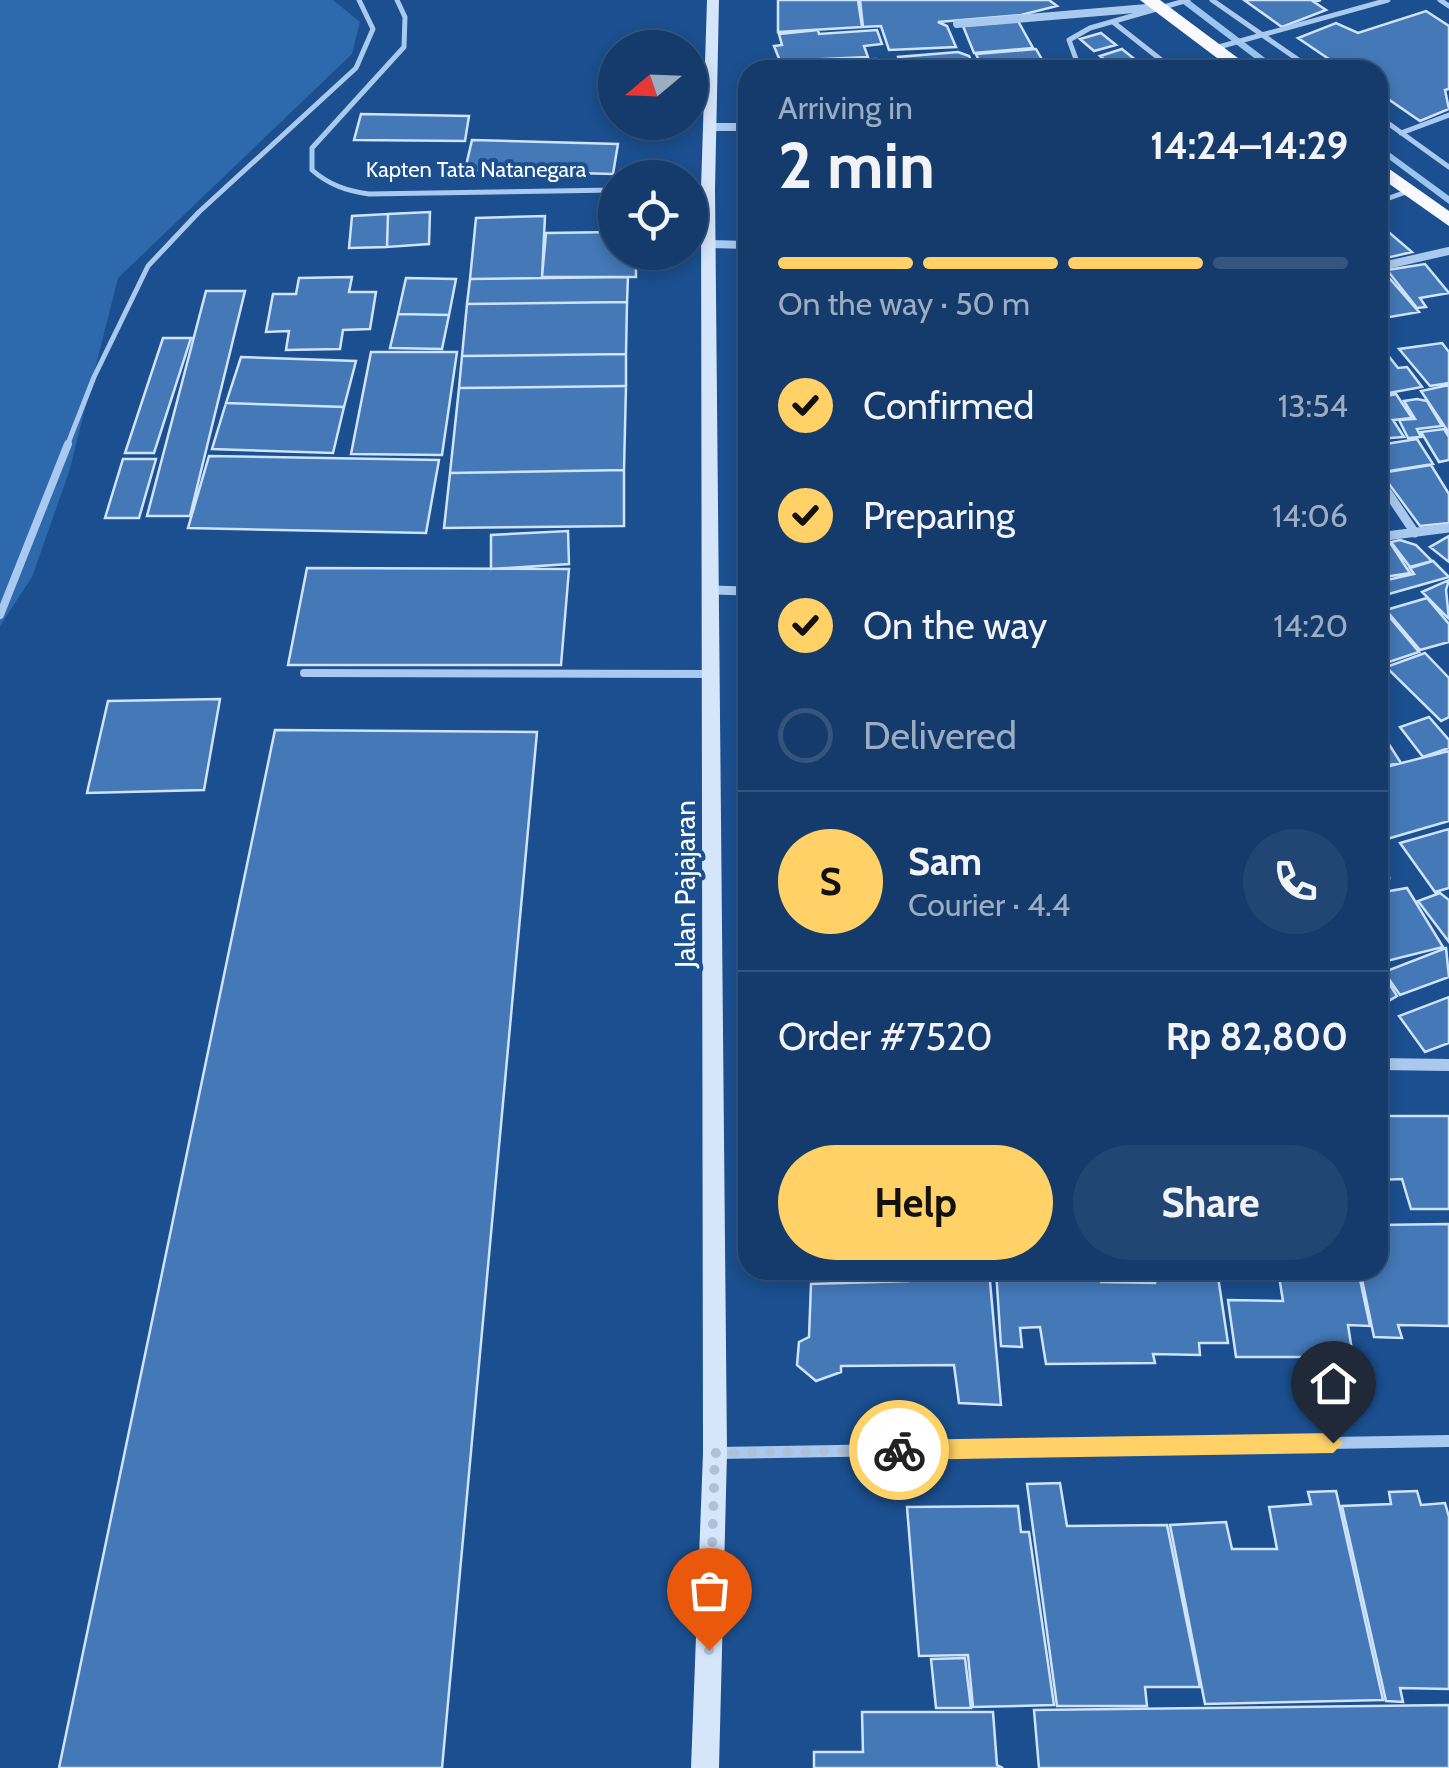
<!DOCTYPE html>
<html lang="en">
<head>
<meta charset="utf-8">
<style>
	body { margin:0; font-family:Cabin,sans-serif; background:#214673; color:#f1f3f6; height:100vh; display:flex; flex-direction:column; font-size:38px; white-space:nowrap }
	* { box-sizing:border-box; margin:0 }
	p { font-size:32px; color:#9dadc1 }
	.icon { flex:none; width:55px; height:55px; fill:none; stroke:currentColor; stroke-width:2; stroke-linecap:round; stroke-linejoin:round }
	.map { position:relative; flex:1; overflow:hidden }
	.details { position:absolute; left:738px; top:60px; width:650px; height:1220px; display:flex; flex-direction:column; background:#143b6b; border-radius:30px; box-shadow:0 5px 15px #0003,0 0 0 2px #33557e }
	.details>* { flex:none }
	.needle { width:65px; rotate:251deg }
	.buttons { position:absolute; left:598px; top:30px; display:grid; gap:20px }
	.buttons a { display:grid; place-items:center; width:110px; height:110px; border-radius:50%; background:#143b6b; box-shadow:0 5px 15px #0003,0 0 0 2px #33557e; font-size:50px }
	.pin { position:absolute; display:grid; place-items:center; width:85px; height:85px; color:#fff; margin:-102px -42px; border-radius:50% 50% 50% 0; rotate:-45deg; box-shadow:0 0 10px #0007 }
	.pin .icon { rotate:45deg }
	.courier { position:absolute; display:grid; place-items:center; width:100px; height:100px; margin:-50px; border:8px solid #ffd166; border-radius:50%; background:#fff; color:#222; box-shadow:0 2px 12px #0007 }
	.summary em { font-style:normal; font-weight:700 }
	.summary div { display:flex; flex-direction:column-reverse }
	.summary { display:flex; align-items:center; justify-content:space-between; height:170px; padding:0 40px }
	h1 { font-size:65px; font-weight:700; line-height:75px }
	.bar { display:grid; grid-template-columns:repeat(4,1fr); gap:15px 10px; align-content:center; height:120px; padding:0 40px }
	.bar i { height:12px; border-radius:8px; background:#33557e }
	.bar .selected { background:#ffd166 }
	.bar p { grid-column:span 4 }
	.line { display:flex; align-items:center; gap:25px; padding:0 40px; border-top:2px solid #33557e }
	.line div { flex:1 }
	.round { display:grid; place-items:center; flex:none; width:105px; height:105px; border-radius:52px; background:#214673 }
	ol { padding:0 40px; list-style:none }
	li { display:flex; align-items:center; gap:30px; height:110px }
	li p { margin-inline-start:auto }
	li .icon { padding:10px; border-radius:50%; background:#ffd166; color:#111; stroke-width:4 }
	li:last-child { color:#9dadc1 }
	li i { width:55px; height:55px; border:5px solid #33557e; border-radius:50% }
	.cta { display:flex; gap:20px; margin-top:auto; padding:20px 40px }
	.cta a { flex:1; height:115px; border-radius:60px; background:#ffd166; color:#111; font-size:40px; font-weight:700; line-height:115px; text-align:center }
	.cta a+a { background:#214673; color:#f1f3f6 }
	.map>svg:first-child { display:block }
</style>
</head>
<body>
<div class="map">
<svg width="1449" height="1768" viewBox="0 0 1449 1768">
	<rect width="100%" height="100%" fill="#1b4f8f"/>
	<!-- green -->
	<path fill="#2e69ad" d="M0 0H333L360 22 352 54 118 278 69 472 32 577 0 626Z"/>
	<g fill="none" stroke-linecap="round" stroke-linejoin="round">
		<!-- stream -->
		<path fill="#9cc4f0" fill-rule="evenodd" d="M1181 0H1189L1281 70H1270L1182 3Z
			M1378 144 1449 196V204L1378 151Z"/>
	</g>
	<!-- building -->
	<path fill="#4478b7" stroke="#cfe3fa" stroke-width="2.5" d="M778 0H858L862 27 778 32Z
		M860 0H1049L1057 6 1021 15 938 22 947 26 956 47 889 50 881 26 863 27Z
		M1244 0H1321L1314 2 1326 10 1282 27Z
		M1426 11 1449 26V89L1445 90 1449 109 1420 121 1378 92V70H1345L1298 38 1336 23 1358 33Z
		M1018 21 1033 48 974 53 963 26Z
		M818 30 819 34 877 30 882 44 864 46 868 57 780 61 774 46 782 45 779 34Z
		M1101 33 1116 45 1094 51 1080 39Z
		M1036 49 1048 70H983L976 54Z
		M1122 49 1138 62 1115 68 1100 56Z
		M958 52 969 56 975 70H901L898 57Z
		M876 59 880 70 780 69 794 68V63Z
		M361 114 469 116 465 141 354 140Z
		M472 140 618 144 613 174 465 170Z
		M430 212 429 244 387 247 388 214Z
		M388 214 387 247 349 248 352 216Z
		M545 216 542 278 470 279 476 218Z
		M1378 223 1412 252 1378 260Z
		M615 232V252H636V277H542L546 233Z
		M1425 264 1449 293 1420 298 1426 307 1417 308 1387 270Z
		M1384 272 1419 312 1378 319V273Z
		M352 277 349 292H376L370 329 343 330 340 349 286 350 289 331 266 332 273 294H296L299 278Z
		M628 277 627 302 467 304 470 279Z
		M406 278 456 279 449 315 398 314Z
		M206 291H245L190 516H147Z
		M627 302 626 354 462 356 467 304Z
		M398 314 449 315 442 349 390 348Z
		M163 338H191L154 453H125Z
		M1442 343 1449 352V383L1430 386 1399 349Z
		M1383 349 1398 368 1407 367 1422 387 1378 395V350Z
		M371 352H457L442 455 351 454Z
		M626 354V386L459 388 462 356Z
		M241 357 356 361 344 407 226 403Z
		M1449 385V433L1421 391Z
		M626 386 624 470 450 473 459 388Z
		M1396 394 1412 418 1393 420 1404 437 1378 439V398Z
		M1417 399 1427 401 1442 426 1417 429 1421 437 1408 438 1399 420 1415 419 1404 401Z
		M226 403 344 407 333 453 212 449Z
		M1444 429 1449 437V460L1439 462 1421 432Z
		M1417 439 1433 464 1383 472 1378 456 1386 455 1379 445Z
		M209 456 439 460 426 533 188 528Z
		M123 459H156L139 518H105Z
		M1431 465 1449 494V523L1420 526 1381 473Z
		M624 470V526L444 528 450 473Z
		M568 531 569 564 491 569V535Z
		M1449 536V562L1430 547Z
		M1400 540 1416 545 1432 561 1410 567 1391 542Z
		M1389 541 1410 573 1378 578V543Z
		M1433 561 1449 577 1378 597V582L1414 574 1410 568Z
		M307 568 569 569 561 665H288Z
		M1449 580 1446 590 1449 619 1422 592Z
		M1427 598 1449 624V642L1420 650 1386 610Z
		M1381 607 1419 652 1383 664 1378 657Z
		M1425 653 1449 678V717L1441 721 1386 667Z
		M220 699 204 790 87 793 108 701Z
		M1429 717 1449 740V748L1423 757 1400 727Z
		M1378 727 1401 763 1378 767Z
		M275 730 537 732 442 1768H59Z
		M1449 751V821L1380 841 1378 769Z
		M1449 829V888L1435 892 1400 843Z
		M1407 888 1443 947 1379 963 1378 893Z
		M1440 893 1449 900V942L1418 901Z
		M1446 948 1449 977 1400 995 1384 972Z
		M1379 967 1397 996 1378 1007V968Z
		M1449 997V1043L1425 1052 1399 1016Z
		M1378 1091 1387 1116H1449V1209H1411L1402 1179 1378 1180Z
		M1449 1224V1326L1398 1325 1402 1338 1374 1337 1360 1270H1378V1225Z
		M909 1270H989L1001 1405 959 1403 954 1365 841 1366V1372L816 1381 797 1365 799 1342 809 1337 811 1284 909 1281Z
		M996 1270H1099L1101 1282 1155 1283 1154 1270H1217L1228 1343H1199L1200 1355 1153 1354 1155 1363 1046 1364 1040 1327 1020 1328 1022 1347 1001 1346Z
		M1278 1270H1358L1370 1326 1348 1325 1353 1357H1236L1228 1300 1283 1301Z
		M1060 1483 1067 1526 1167 1525 1200 1687H1145L1147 1706H1057L1027 1484Z
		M1336 1491 1383 1700 1205 1704 1170 1525 1226 1522 1232 1549H1277L1269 1507 1311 1504 1308 1492Z
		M1417 1491 1421 1505 1445 1503 1449 1517V1689L1400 1688 1403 1702 1386 1701 1342 1506 1391 1504 1389 1492Z
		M1018 1506 1021 1532H1029L1054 1705 973 1707 968 1655 919 1656 907 1507Z
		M965 1658 971 1708H936L931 1659Z
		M1449 1705V1768H1039L1034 1710Z
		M862 1712H993L997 1765 1003 1768H814V1752H863Z"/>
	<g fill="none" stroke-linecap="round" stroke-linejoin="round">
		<!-- service-far1 -->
		<path stroke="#a9c9ee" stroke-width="5" d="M397 0 405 17 404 47 312 148V170C329 185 347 191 369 194L615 190
			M1212 0 1313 70
			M1440 0 1449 6
			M1113 22 1174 70
			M1215 48 1388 0
			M1080 70 1069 40 1090 28 1188 0
			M1378 116 1449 167
			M1401 133 1449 115
			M1378 202 1409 191
			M67 446 94 377 148 266 199 212 356 68 373 29 359 0"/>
		<!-- service -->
		<path stroke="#a9c9ee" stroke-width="8" d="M0 615 68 444
			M304 673 711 674"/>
		<!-- minor-far2 -->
		<path stroke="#a9c9ee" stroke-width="8" d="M957 24 1159 7
			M710 127H748
			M709 244 748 245
			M1378 267 1449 251"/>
		<!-- minor-far1 -->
		<path stroke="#a9c9ee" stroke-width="9" d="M1378 478 1415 533
			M1378 537 1449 528
			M711 590 748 591
			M1378 865 1386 878"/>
		<!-- minor -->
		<path stroke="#a9c9ee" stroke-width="12" d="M1378 1064 1449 1065
			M716 1453 1449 1441"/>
		<!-- secondary -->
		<path fill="#d6e6fa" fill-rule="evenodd" d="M707 0H719L715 189 727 1453 719 1768H691L703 1453 701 189Z"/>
		<!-- trunk -->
		<path fill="#f8faff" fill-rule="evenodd" d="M1140 0H1160L1254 70H1233Z
			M1378 161 1449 211V226L1378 176Z"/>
	</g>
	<!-- route -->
	<path fill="#ffd166" d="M1333 1433 1343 1443 1333 1453 899 1460 889 1450 899 1440Z"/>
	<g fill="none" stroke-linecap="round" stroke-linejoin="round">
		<!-- done -->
		<path stroke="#afc1d8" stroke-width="10" stroke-dasharray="0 18" d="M709 1650 715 1453 899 1450"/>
	</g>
	<g text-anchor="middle" stroke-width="8" stroke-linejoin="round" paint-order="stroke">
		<!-- far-street labels -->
		<g font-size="22" fill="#fff" stroke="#1b4f8f">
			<text x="476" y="177">Kapten Tata Natanegara</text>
		</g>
		<!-- street labels -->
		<g font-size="28" fill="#fff" stroke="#1b4f8f">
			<text transform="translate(685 884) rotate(-90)" y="10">Jalan Pajajaran</text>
		</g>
	</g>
</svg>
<div class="buttons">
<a><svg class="needle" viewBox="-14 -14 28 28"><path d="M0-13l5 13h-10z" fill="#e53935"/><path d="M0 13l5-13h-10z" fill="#9dadc1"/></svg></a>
<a><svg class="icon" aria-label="locate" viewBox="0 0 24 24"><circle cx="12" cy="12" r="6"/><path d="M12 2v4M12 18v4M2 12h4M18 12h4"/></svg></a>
</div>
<div class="pin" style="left:709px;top:1650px;background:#ea580c"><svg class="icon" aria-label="bag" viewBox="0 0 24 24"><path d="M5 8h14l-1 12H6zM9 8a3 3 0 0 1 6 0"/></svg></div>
<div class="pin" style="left:1333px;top:1443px;background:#1f2937"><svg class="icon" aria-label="home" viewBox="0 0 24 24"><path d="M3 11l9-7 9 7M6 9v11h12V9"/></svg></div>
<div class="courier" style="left:899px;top:1450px"><svg class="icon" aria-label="bike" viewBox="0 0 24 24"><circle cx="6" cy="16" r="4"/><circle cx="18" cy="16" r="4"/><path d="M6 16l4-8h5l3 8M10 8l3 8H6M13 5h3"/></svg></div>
<section class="details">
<div class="summary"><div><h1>2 min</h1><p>Arriving in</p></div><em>14:24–14:29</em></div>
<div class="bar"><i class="selected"></i><i class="selected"></i><i class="selected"></i><i></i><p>On the way · 50 m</p></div>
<ol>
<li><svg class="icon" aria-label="check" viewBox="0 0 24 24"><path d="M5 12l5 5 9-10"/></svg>Confirmed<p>13:54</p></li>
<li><svg class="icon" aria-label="check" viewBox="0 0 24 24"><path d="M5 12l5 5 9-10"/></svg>Preparing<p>14:06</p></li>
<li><svg class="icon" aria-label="check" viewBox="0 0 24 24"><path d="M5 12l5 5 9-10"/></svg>On the way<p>14:20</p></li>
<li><i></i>Delivered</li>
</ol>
<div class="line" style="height:180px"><b class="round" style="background:#ffd166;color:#111">S</b><div><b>Sam</b><p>Courier · 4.4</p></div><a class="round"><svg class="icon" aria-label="phone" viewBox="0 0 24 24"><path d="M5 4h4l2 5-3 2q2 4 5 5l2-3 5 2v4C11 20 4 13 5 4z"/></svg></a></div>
<div class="line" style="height:130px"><div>Order #7520</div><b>Rp 82,800</b></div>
<div class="cta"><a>Help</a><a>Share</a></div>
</section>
</div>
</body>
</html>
